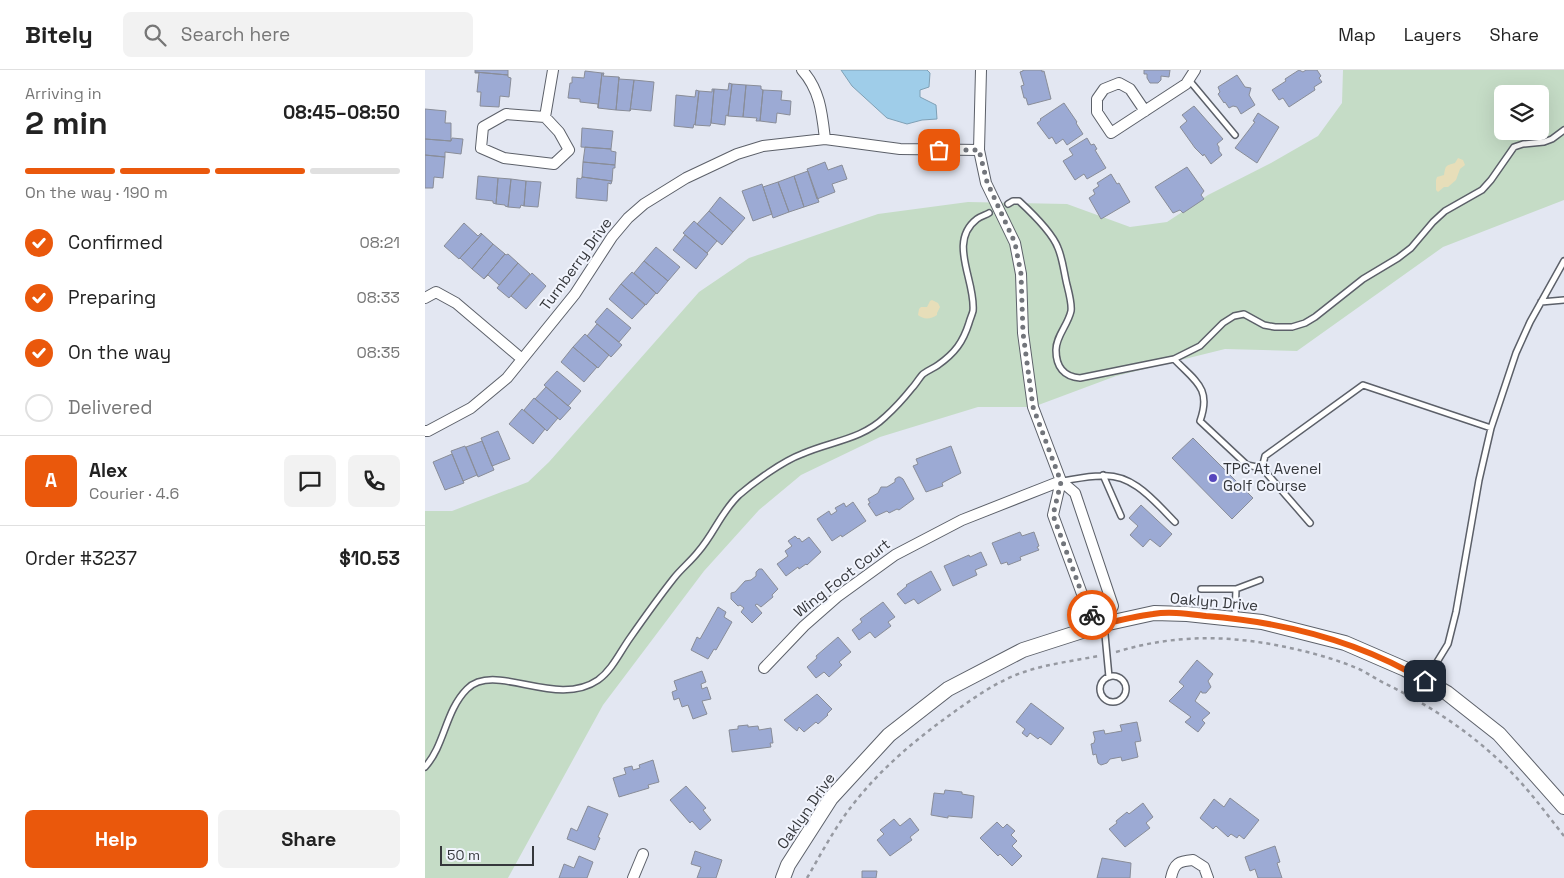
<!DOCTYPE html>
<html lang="en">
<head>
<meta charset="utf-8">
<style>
	body { margin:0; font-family:"Space Grotesk",sans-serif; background:#f2f2f2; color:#222; height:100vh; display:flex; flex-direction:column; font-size:19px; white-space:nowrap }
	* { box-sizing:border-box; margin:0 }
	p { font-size:16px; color:#767676 }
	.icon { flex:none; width:28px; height:28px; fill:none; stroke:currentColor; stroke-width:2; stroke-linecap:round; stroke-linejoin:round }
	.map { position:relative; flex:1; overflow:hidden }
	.panel { display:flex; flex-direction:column; background:#fff; width:425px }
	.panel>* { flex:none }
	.controls { position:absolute; left:1069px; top:15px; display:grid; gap:10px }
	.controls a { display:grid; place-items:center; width:55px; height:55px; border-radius:8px; background:#fff; box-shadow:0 5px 20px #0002; font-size:25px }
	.scale { position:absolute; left:15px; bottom:12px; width:94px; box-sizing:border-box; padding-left:5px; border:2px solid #35373b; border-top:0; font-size:14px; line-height:18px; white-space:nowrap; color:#35373b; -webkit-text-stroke:4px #f1f4fd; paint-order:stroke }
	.pin { position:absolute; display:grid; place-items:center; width:42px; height:42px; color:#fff; margin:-21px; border-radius:10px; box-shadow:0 2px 8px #0006 }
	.courier { position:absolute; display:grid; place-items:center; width:50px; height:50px; margin:-25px; border:4px solid #ea580c; border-radius:50%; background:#fff; color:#222; box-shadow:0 1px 6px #0007 }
	.head em { font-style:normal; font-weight:600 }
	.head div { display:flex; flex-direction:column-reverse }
	.head { display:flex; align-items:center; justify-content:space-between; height:85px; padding:0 25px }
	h1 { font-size:32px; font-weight:600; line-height:38px }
	.bar { display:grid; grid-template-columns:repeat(4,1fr); gap:8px 5px; align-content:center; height:60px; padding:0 25px }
	.bar i { height:6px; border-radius:4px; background:#e0e0e0 }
	.bar .active { background:#ea580c }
	.bar p { grid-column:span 4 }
	.line { display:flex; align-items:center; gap:12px; padding:0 25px; border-top:1px solid #e0e0e0 }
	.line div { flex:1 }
	.round { display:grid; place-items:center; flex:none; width:52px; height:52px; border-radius:8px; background:#f2f2f2 }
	ol { padding:0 25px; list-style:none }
	li { display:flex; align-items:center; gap:15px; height:55px }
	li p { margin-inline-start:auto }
	li .icon { padding:5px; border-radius:50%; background:#ea580c; color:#fff; stroke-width:4 }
	li:last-child { color:#767676 }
	li i { width:28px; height:28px; border:2px solid #e0e0e0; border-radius:50% }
	.primary-button { display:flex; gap:10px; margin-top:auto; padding:10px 25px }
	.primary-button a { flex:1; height:58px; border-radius:8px; background:#ea580c; color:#fff; font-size:20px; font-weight:600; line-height:58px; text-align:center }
	.primary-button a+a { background:#f2f2f2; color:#222 }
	header { display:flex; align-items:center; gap:30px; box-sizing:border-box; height:70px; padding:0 25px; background:#fff; border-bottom:1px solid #e0e0e0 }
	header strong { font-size:24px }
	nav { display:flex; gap:28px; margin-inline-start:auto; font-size:18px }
	.search { width:350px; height:45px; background:#f2f2f2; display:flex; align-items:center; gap:12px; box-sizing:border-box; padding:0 18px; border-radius:8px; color:#767676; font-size:19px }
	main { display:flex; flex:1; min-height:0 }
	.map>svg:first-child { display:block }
</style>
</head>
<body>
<header>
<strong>Bitely</strong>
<div class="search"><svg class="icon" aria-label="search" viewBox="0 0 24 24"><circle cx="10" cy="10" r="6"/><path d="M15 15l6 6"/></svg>Search here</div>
<nav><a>Map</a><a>Layers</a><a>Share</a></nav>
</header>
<main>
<section class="panel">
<div class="head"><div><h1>2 min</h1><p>Arriving in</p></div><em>08:45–08:50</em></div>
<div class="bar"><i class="active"></i><i class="active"></i><i class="active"></i><i></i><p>On the way · 190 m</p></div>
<ol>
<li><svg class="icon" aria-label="check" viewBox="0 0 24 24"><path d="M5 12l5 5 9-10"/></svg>Confirmed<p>08:21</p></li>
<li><svg class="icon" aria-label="check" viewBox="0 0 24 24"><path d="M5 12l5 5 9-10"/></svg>Preparing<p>08:33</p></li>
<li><svg class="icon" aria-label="check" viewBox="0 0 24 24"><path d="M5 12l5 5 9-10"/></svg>On the way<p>08:35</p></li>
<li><i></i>Delivered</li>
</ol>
<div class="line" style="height:90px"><b class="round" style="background:#ea580c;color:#fff">A</b><div><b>Alex</b><p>Courier · 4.6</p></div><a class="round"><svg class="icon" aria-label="chat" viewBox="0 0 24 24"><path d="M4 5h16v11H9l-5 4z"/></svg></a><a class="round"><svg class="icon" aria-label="phone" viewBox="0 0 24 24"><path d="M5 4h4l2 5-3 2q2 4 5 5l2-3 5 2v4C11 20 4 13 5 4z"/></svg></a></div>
<div class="line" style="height:65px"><div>Order #3237</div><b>$10.53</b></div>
<div class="primary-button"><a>Help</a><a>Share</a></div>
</section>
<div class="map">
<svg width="1139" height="808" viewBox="0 0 1139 808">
	<rect width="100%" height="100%" fill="#e3e7f2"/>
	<!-- green -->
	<path fill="#c5dcc6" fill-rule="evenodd" d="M918 0H1139V130L1018 177 872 281 800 279 691 306 608 337H553L455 367 376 405 334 440 279 501 178 635 83 808H0V441H27L103 412 124 392 274 222 324 188 453 144 543 132 642 134 705 157 742 152 783 125 846 93 893 66 917 33ZM1078 24H1115V61H1078Z"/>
	<!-- sand -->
	<path fill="#e7deb9" d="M1033 88 1038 90 1040 95 1035 99 1031 110 1023 117H1019L1013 122 1011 120V110L1012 107 1019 105C1021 95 1020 96 1030 93Z
		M507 230 513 233 515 237 512 243V245C506 249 499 250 493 245L494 239 496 237H502L505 231Z"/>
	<!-- water -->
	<path fill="#9fcde9" stroke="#7fa0b5" d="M416 0H502L505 3 504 17 495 20V27L511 35 512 49 497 50 482 54 462 48 427 16Z"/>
	<!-- building -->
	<path fill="#9caad4" stroke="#898d98" d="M50 0H83V5L50 2Z
		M598 0H617V2L619 1 626 29 603 35 601 28H599L596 16 599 15 595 2 598 1Z
		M719 0H745L744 7 736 6V10L733 13H725L722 8V4H719Z
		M874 0 878 2 881 0H892L896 6 894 8 897 12 889 17 890 20 864 37 858 28 854 30 847 20 861 11 860 9Z
		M160 1 177 3 173 38V34L155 32V29L143 28 145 13H147V7L159 8Z
		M50 2 83 5V7L86 8 84 27 75 26 74 37 55 36 56 22H52L54 3H50Z
		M177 3H179L178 6 194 7 191 40 173 38Z
		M812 5 820 17 826 18 824 25 830 35 816 44 812 37 808 36 804 38 800 32 799 33 793 24 795 22 793 17Z
		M194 7V9L209 10 205 41 191 40Z
		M209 10 229 12 226 41 206 39 205 41Z
		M304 13 307 14 303 46 301 45 300 55 286 53 289 19 303 20Z
		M307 14 321 15 318 47 303 46Z
		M321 15 336 16V19L338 20 335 51H331L332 48 318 47Z
		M287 19H289L286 53 285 56 270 55 274 21 287 22Z
		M271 20 274 21 270 55 269 54 268 58 249 56 251 25 270 27Z
		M338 20 357 21 356 30 366 31 365 45 352 43 351 53 335 51Z
		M639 33 652 52 651 53 658 64 642 75 638 69 631 74 627 67 624 69 612 53 616 50 615 49Z
		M769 36 798 69 792 74 794 77V81L797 85 786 94 779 84 778 86 770 78 755 57 762 51 757 45Z
		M0 39 21 41 20 53H26V71L0 69Z
		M833 43 854 57 832 93 810 78 830 52 828 51Z
		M157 58 188 61 186 79 156 77Z
		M27 68 38 69 36 84 20 82V87L0 85V69L26 71Z
		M662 68 666 75 669 74 672 79 670 80 681 98 662 109 659 104 650 110 638 91 648 85 644 79Z
		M160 77 186 79V81L191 82 190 95 158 92Z
		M0 85 20 87 18 108 9 107 8 118H0Z
		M158 92 190 95V98H188L187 111 157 107Z
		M400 92 403 100 417 95 422 109 407 114 410 122 392 129 382 99Z
		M762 97 779 121 776 125 779 129 758 143 755 140 748 143 730 117Z
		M383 101 394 132 379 137 369 106Z
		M686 104 692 114 694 113 705 132 676 149 664 128 670 124 668 120 674 116 672 113Z
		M53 106 73 108 71 134 68 133V131L51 129Z
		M369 106 379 137 364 142 353 112Z
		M157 107 187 111 186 114 183 113 182 131 151 128 152 108 156 109Z
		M73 108 86 109 83 137 80 136V135L71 134Z
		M86 109 101 111 99 136 96 135 95 138 83 137Z
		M101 111 116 112 113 137 99 136Z
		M353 112 364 142 348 148 338 117Z
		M337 114 347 144 328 151 317 121Z
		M295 127 320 148 308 162 284 141Z
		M284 141 308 162 297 175 272 154Z
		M269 151 292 171 282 183 258 163Z
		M39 153 53 166 56 163 57 164 34 189 19 176Z
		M57 164 68 174 47 199 35 188Z
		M260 165 283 184 271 199 248 180Z
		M68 174 80 184 59 209 47 199Z
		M231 177 255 197 243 211 219 191Z
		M80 184 81 185 83 184 93 193 74 215 63 205 59 209Z
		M219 191 243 211 232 224 209 203Z
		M93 193 105 204 84 228 72 218Z
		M207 202 231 223 221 235 196 214Z
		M107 203 121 216 101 239 86 226Z
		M196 214 220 235 207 249 184 229Z
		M182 238 206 258 194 272 170 252Z
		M172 254 197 275 186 287 162 266Z
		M160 264 184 285 173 298 148 277Z
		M148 277 172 297 159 312 136 292Z
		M132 301 156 321 143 336 119 315Z
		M121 317 146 338 135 350 110 329Z
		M109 328 133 348 122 361 99 340Z
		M97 339 120 359 108 374 84 354Z
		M73 361 85 389 67 396 56 368Z
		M768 368 828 428 807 449 747 388Z
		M57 371 69 400 53 407 41 377Z
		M40 376 52 405 38 411 26 381Z
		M526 376 536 403 517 413 518 416 501 422 488 396 493 394 491 389Z
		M27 384 39 413 20 420 8 392Z
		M473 407H475L478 409 489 429 474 440 472 439 464 443 462 441 451 446 443 434 445 433 443 429 453 423 456 417H462L470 412V409Z
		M428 432 441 451 417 467 416 465 407 471 392 449 404 441 406 445 412 441 410 438 419 433 421 437Z
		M716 435 747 464 735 477 725 469 718 477 705 465 713 456 704 448Z
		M595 462 597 466 609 462 614 476 612 477 614 480 595 487 596 490 583 495 582 492 576 494 567 473Z
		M370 466 373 469 374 468 377 472 384 467 396 482 382 495 381 494 374 499 373 497 361 506 352 494 363 486 360 481 367 476 363 471Z
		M556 482 562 495 550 500 552 505 528 516 519 496 544 485 545 487Z
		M334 499H337L353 519 347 525 348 527 336 537 332 534 330 535 337 543 327 553 316 542 319 538 315 535 313 536 306 529V523L310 522 320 511 326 510 331 506V502Z
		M506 501 516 520 493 534 489 529 480 534 472 524 482 516 481 515Z
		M458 532 470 547 463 552 466 556 450 568 445 562 434 570 427 560 437 552 435 549Z
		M293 537 301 542 299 547 307 552 291 580 289 579 283 589 266 580 272 567 275 569Z
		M413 567 426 582 414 592 417 595 404 607 399 602 391 608 382 597 392 588 391 586Z
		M772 590 788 604 783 611 786 617 781 623H777L776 621 770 631 785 643 777 650 780 653 773 662 760 652 766 647 744 631 759 616 754 612Z
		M277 601 281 612 276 614 277 619 282 617 286 629 277 631 282 644 268 649 263 635 257 637 254 628 249 630 247 622 252 620 249 611Z
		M392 624 407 639 402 644 403 645 393 654 391 652 379 662 374 657 372 661 359 650Z
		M606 633 639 658 626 675 615 667 613 669 605 663 602 667 597 663 600 659 591 652Z
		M712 652 716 671 710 672 713 687 697 691 696 687 685 689 682 693 676 695 673 693 671 684 668 685 666 674 669 673 670 669 668 662 679 660 680 664 697 661 695 655Z
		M323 655V657L333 656 334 660 346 658 348 673H345L346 677 307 682 304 660 313 659V656Z
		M228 690 234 712 223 715 224 718 194 727 188 708 201 704 199 698 207 696 208 700 215 698 214 695Z
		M261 716 281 738 278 740 286 750 275 760 267 751 265 753 245 730Z
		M520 720 537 722V724L549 726 547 748 523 746V748L506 745 509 723 519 724Z
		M805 728 834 750 819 769 814 765 812 768 806 764 803 767 791 756 788 759 775 748 789 729 799 737Z
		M718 733 728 747 721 753 725 758 700 777 684 759 692 753 691 751 702 742 704 744Z
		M163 736 183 744 173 767 175 768 170 780 142 769 146 758 152 761Z
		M485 748 494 760 485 767 487 770 465 786 452 770 459 764 455 760 469 749 475 756Z
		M572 752 578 758 582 754 590 761 586 765 592 771 587 776 597 786 587 796 575 784 573 786 555 768Z
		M850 776 855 792 852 793 857 808H833L830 799 825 801 820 787Z
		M270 781 297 790 291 808H272L276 797 266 794Z
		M154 786 168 792 162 808H134L139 794 149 798Z
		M677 788 706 793 705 808H672Z
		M437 801H452L451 808H437Z"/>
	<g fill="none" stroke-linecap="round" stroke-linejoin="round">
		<defs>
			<path id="lane" d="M764 10 810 65
				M583 134 588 131H594C607 143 627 162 633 178 638 190 639 203 642 215 644 223 647 234 646 241 643 255 631 266 631 280 631 297 639 307 655 308L749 289 775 276 798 253 809 246 819 244 839 255 850 257H867L880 253 890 247 938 209 973 188 986 178 1008 152 1020 141 1057 120 1066 110 1089 77 1098 74 1119 72 1127 69 1139 60
				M1116 232 1139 230
				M749 289C770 311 787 318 775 351L822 395 837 398
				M678 405 696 446
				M637 411C650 409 663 406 676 406 708 403 730 432 750 452
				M885 453 837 398 840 386 938 315 1066 358
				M776 519H811L835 510
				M810 548 811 519
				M679 554 684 607
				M675 619a13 13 0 1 1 26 0a13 13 0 1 1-26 0Z
				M1001 610 1023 574 1031 542 1054 410 1066 358 1091 283 1105 252 1139 191
				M0 697C20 675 20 641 42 619 70 591 131 639 173 610 187 600 195 582 205 568 219 548 234 527 249 508 256 499 266 491 273 482 289 464 296 442 314 425 329 412 358 391 377 384 406 371 436 370 460 347 470 338 479 328 487 318 491 314 494 308 498 304 503 300 509 298 513 295 530 283 538 272 544 253 545 249 547 245 548 241 551 211 522 172 552 149 556 146 561 145 564 143"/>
			<path id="street" d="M377 0C395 20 397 43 400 69
				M556 0 554 80 561 113 590 173 596 204 598 263 608 337 636 411 650 423 688 536 679 554 664 543 628 445 636 411
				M720 41 705 19 694 13 679 19 672 29V42L686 63 761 14 770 0
				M81 44 120 47 134 62 144 80 129 94 79 88 56 78 58 57Z
				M120 47 128 0
				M0 228 11 222 31 233 97 289
				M0 361H3L46 338 82 308 150 224 187 167 203 148 219 134 261 108 312 84 338 76 400 69 475 79 554 80
				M339 598 379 556 412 527 470 485 537 450 636 411
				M208 808 218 784
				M746 808C749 793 754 791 768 790L779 797 783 808"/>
			<path id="secondary" d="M358 808 363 795 406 728 464 665 523 619 598 580 679 554 729 543 762 544 837 552 920 573 980 599 1022 623 1074 664 1139 737"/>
		</defs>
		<!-- lane casing -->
		<use href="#lane" stroke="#5c6069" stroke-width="8"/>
		<!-- street casing -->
		<use href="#street" stroke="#5c6069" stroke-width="12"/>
		<!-- secondary casing -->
		<use href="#secondary" stroke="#5c6069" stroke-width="16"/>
		<!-- path -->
		<path stroke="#9699a1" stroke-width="2.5" stroke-dasharray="4 4" stroke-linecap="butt" d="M691 582C753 563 811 565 874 580 895 585 916 591 936 600 944 604 951 609 959 613 1004 635 1044 661 1080 696 1102 717 1120 742 1139 766
			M382 808C396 784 409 759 426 737 455 699 491 669 529 642 550 627 574 610 599 602 622 594 648 591 673 586"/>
		<!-- lane -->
		<use href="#lane" stroke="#fff" stroke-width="5"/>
		<!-- street -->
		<use href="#street" stroke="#fff" stroke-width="10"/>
		<!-- secondary -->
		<use href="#secondary" stroke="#fff" stroke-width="14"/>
	</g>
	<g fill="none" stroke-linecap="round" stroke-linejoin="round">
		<!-- done -->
		<path stroke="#72757b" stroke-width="5" stroke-dasharray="0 9" d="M514 80H554L562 112 590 173 596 204 598 263 608 337 636 412 628 445 664 543 667 545"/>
		<!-- route -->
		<path stroke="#ea580c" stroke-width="6" d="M667 545 679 554C695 550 712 546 728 544 745 541 764 544 781 546 857 552 934 571 1000 611"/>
	</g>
	<!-- markers -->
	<circle fill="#5646bd" stroke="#f1f4fd" stroke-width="2" cx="788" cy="408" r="5"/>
	<g text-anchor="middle" stroke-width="4" stroke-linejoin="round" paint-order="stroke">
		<!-- street labels -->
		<g font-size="15" fill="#35373b" stroke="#f1f4fd">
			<text transform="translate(151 194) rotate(-54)" y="5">Turnberry Drive</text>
			<text transform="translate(417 508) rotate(-38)" y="5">Wing Foot Court</text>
			<text transform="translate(789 532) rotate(5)" y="5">Oaklyn Drive</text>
			<text transform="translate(381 741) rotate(-55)" y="5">Oaklyn Drive</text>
		</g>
		<!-- poi labels -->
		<g font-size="15" fill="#35373b" stroke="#f1f4fd" text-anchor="start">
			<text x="798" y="404">TPC At Avenel<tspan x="798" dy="17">Golf Course</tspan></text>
		</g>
	</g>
</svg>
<div class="controls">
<a><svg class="icon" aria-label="layers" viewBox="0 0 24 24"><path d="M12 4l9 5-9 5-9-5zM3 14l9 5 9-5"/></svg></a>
</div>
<div class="scale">50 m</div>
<div class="pin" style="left:514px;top:80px;background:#ea580c"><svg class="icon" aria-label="bag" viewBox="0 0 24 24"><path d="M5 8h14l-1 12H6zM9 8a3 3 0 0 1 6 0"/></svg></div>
<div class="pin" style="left:1000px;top:611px;background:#1f2937"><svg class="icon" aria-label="home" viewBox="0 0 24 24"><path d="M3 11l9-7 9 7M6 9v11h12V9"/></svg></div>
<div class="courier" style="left:667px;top:545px"><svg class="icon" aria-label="bike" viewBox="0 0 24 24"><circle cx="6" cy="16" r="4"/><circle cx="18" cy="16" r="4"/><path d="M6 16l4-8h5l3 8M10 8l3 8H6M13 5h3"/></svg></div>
</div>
</main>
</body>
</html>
